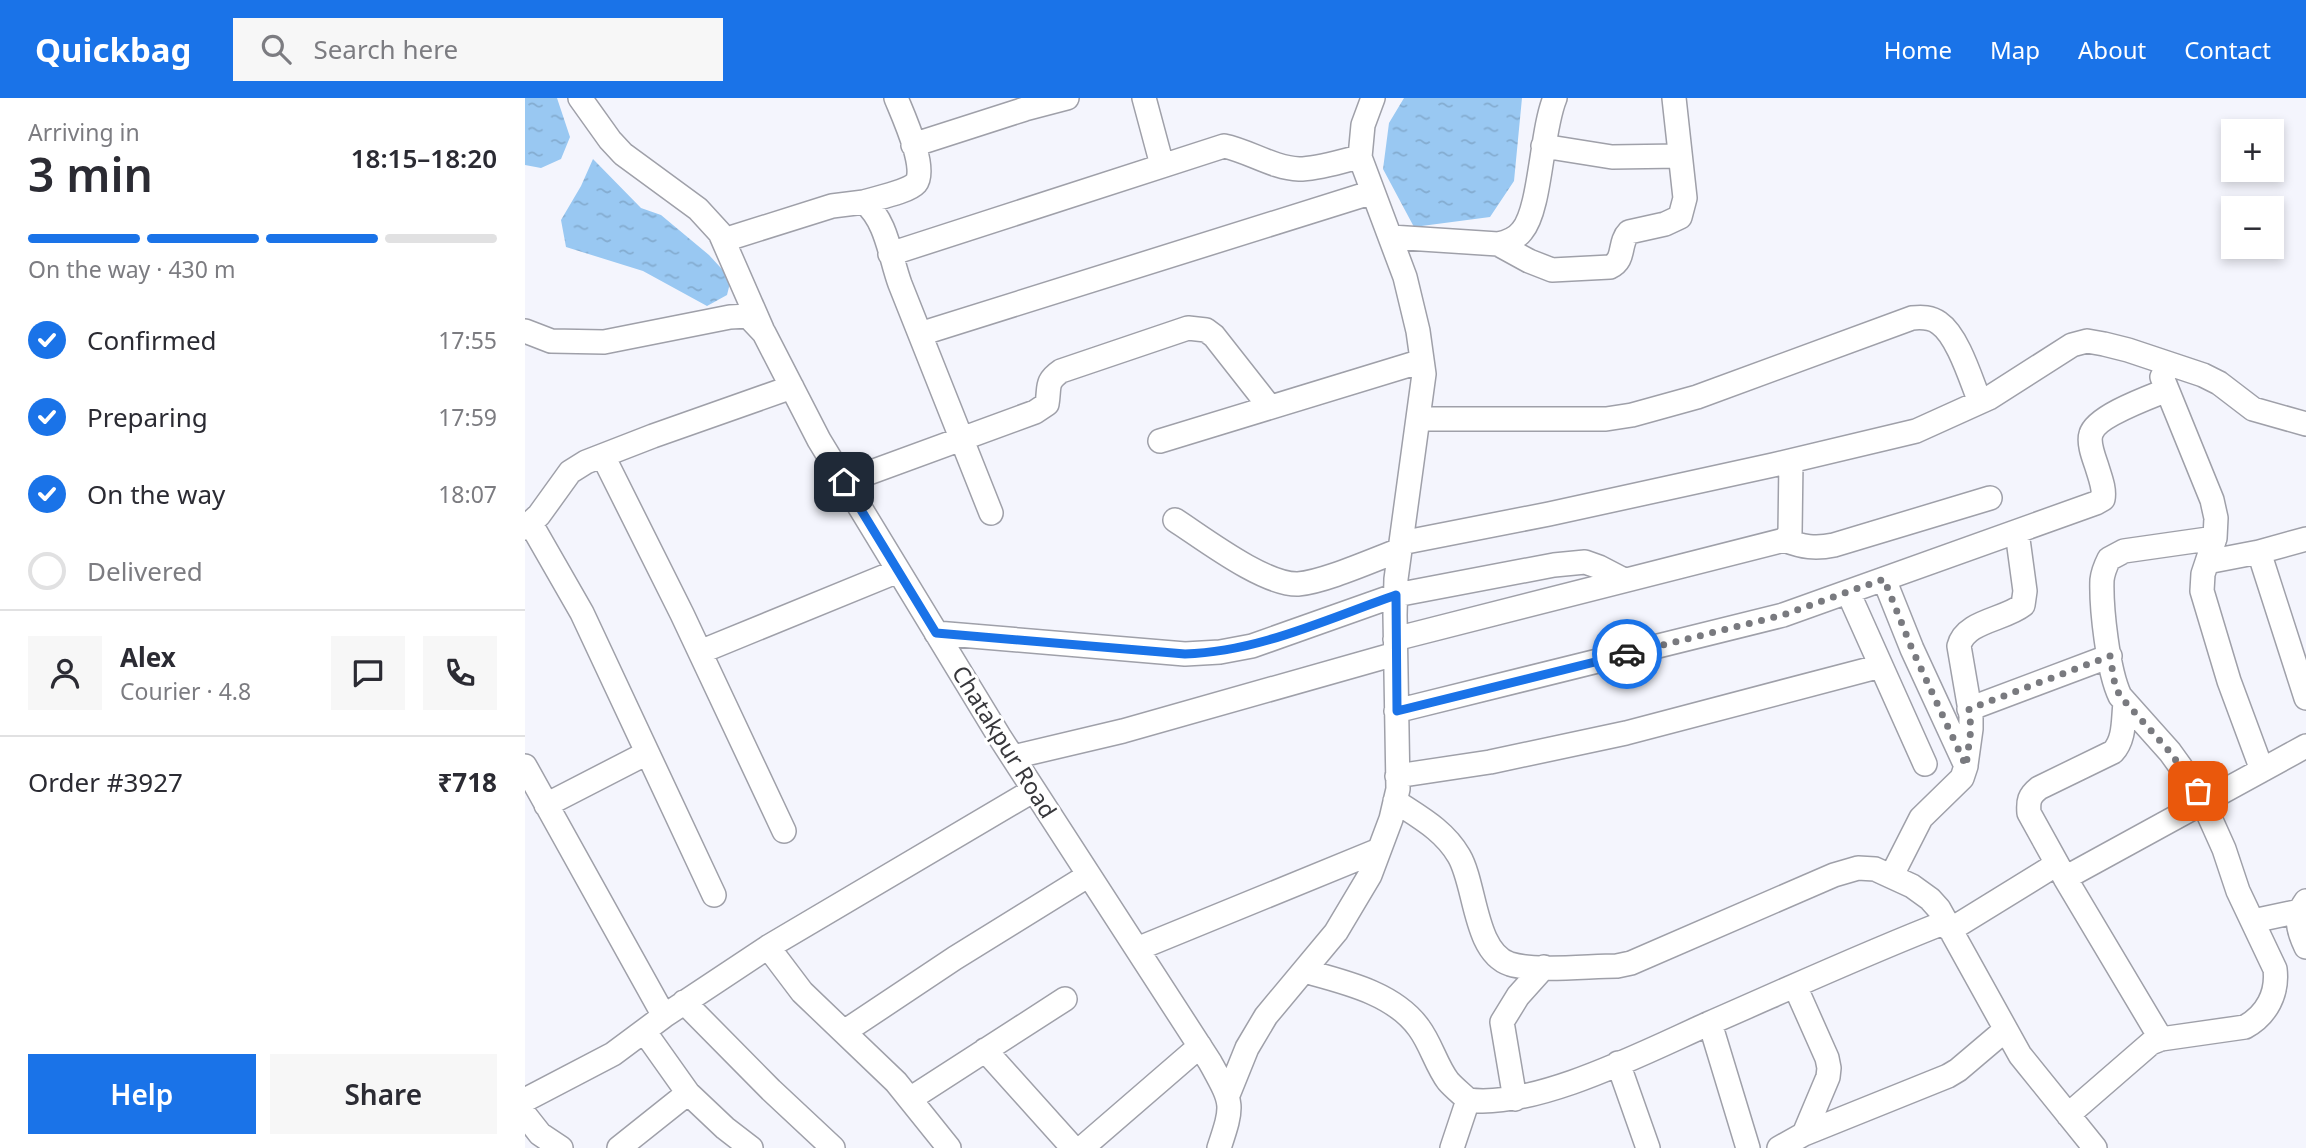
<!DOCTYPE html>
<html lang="en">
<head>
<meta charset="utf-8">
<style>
	body { margin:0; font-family:"Noto Sans",sans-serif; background:#f7f7f7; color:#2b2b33; height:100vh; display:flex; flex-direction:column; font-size:26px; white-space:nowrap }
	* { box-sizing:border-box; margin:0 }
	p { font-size:23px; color:#7c7c81 }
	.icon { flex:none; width:38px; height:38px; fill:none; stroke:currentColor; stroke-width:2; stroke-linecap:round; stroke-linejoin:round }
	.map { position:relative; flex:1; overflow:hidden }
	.panel { display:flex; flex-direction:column; background:#fff; width:525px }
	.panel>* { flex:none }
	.buttons { position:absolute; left:1696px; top:21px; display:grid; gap:14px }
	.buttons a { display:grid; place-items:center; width:63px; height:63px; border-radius:0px; background:#fff; box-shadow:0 4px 10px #0003; font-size:35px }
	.pin { position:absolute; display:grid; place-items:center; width:60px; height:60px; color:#fff; margin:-30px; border-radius:14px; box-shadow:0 4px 10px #0006 }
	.courier { position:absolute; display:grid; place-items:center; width:70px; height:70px; margin:-35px; border:5px solid #1a73e8; border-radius:50%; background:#fff; color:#222; box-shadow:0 2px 9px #0007 }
	.summary em { font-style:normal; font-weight:600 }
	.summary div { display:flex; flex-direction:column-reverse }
	.summary { display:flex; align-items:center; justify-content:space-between; height:119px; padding:0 28px }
	h1 { font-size:46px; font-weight:600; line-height:52px }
	.bar { display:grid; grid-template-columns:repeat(4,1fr); gap:10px 7px; align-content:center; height:84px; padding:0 28px }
	.bar i { height:9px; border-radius:5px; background:#e1e1e2 }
	.bar .active { background:#1a73e8 }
	.bar p { grid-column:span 4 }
	.line { display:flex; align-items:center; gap:18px; padding:0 28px; border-top:2px solid #e1e1e2 }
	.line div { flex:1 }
	.round { display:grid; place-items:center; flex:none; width:74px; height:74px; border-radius:0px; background:#f7f7f7 }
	ol { padding:0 28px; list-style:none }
	li { display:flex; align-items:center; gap:21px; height:77px }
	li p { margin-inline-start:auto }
	li .icon { padding:7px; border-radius:50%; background:#1a73e8; color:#fff; stroke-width:4 }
	li:last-child { color:#7c7c81 }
	li i { width:38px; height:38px; border:4px solid #e1e1e2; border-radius:50% }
	.action { display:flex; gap:14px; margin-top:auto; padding:14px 28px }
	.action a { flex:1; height:80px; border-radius:0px; background:#1a73e8; color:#fff; font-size:28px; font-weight:600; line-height:80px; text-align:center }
	.action a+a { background:#f7f7f7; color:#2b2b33 }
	header { display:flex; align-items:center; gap:42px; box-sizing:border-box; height:98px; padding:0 35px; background:#1a73e8; color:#fff }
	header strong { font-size:33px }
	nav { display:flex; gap:38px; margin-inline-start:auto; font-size:24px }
	.search { width:490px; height:63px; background:#f7f7f7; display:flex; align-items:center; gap:18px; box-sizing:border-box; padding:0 24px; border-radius:0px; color:#7c7c81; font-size:26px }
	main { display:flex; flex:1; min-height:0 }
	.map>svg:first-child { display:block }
</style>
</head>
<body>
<header>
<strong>Quickbag</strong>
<div class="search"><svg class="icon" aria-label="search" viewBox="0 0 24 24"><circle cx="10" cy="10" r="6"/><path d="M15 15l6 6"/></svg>Search here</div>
<nav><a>Home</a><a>Map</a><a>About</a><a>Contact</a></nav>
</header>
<main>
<section class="panel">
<div class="summary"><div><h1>3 min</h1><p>Arriving in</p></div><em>18:15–18:20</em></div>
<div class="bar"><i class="active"></i><i class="active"></i><i class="active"></i><i></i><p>On the way · 430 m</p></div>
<ol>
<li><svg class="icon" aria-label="check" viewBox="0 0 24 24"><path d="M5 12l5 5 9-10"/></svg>Confirmed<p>17:55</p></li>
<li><svg class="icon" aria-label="check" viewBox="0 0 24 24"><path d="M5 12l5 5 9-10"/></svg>Preparing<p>17:59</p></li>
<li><svg class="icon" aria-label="check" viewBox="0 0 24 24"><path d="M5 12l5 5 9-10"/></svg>On the way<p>18:07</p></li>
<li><i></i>Delivered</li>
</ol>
<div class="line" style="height:126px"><a class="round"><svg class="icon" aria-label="person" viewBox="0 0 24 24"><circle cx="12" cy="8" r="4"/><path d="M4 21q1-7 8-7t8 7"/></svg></a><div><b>Alex</b><p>Courier · 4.8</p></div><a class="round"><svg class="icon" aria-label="chat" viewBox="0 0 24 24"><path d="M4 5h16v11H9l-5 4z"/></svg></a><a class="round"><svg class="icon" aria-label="phone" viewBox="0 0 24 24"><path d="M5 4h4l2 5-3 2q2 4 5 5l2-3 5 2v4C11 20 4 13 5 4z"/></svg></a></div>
<div class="line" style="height:91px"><div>Order #3927</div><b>₹718</b></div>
<div class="action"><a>Help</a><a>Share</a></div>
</section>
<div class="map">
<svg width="1781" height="1050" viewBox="0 0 1781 1050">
	<defs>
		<pattern id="water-ripples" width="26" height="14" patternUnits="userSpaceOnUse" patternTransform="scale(1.75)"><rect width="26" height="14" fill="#99c8f2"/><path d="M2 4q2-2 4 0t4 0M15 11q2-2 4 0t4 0" fill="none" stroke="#84acd0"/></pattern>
	</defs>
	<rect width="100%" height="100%" fill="#f4f5fd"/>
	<!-- water -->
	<path fill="url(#water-ripples)" d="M0 0H32L45 39 36 61 16 70 0 67Z
		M879 0H997L989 83 965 119 889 129 858 71 864 25Z
		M68 61 116 110 136 117 184 157 206 181 202 197 182 208 118 173 41 149 36 122 56 88Z"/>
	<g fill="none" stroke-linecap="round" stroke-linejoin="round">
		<defs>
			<path id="minor" d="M55 0 85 42 98 56 173 111 195 135 237 231
				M619 0 637 67
				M388 47 500 11 542 0
				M1018 48 1087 59 1155 58
				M339 104C351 100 383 94 391 85 403 71 377 15 371 0
				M866 139 973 146C983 144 991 141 997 133 1016 111 1016 33 1030 0
				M199 142 307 108 339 104C362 123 365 159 375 186 405 263 436 338 466 415
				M973 146 1004 163 1027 172 1085 169C1101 162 1093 145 1104 134L1140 126 1155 119 1160 100 1149 0
				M365 156 699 48C724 53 748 70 774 71 793 71 816 63 835 59
				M0 233 26 243 79 244 205 219 223 218 239 235 294 342 474 638 685 964C708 1006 709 1005 694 1050
				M395 236 848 94
				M1637 279 1687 402 1691 420 1690 440 1678 476 1677 493 1704 583 1737 672
				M893 321H1081L1107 317 1172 299 1387 220C1397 219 1406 219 1414 225 1433 238 1446 282 1455 304
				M635 343 897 263
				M78 358 157 516 259 733
				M319 384 510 314 522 306C525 289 520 284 536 273L663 230 681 232 689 238 744 308
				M650 422C678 440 739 487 773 486 799 484 848 462 875 452
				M6 426 57 515 189 797
				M0 430 14 417 45 374 61 364 128 338 267 289
				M1259 442C1278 449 1290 451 1309 447L1465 400
				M876 445 1024 416 1248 367 1391 333 1464 300 1547 247 1562 243 1579 246 1603 252 1678 277 1694 285 1728 311 1781 326
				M1734 454 1781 600
				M1682 464 1734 454 1781 441
				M1359 481 1387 551 1441 668 1437 680 1396 720 1367 777
				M1323 494 1400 666
				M411 535 660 556 695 554 727 548 871 497 1029 467 1060 464 1074 469 1099 482
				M870 541 1259 442 1265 435 1266 363
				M175 554 373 473
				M1600 605C1598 622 1600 641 1588 654L1514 690C1504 698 1503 703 1504 715L1540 780 1636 941
				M1444 611 1585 558
				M871 613 1258 517 1571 405 1578 401C1580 391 1575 379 1572 369 1569 360 1563 345 1566 336 1571 318 1625 299 1642 292
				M488 659 598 633 870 556
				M1441 667 1446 631V618L1434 548C1440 523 1479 522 1498 507L1500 493 1492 434
				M0 668 139 918
				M872 678 965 664 1101 635 1356 568
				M870 703C894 719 919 732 934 758 951 787 949 854 985 866 1011 874 1063 868 1092 868L1106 865 1309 777 1333 770 1350 771 1387 788 1405 801 1414 811 1495 957 1570 1050
				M21 707 122 655
				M1540 780 1781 648
				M1781 803C1769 819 1773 832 1781 849
				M1728 823 1775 813
				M1425 832 1532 766
				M243 849 277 894 371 984 424 1050
				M612 851 854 752
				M779 873C819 884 869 895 894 930 906 946 911 967 923 983 929 990 937 996 943 1002 1011 1011 1122 953 1185 925 1263 891 1341 855 1421 824
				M1270 888 1302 960 1304 970 1303 979 1279 1036
				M159 904 246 992 308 1050
				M1185 925 1223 1050
				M119 933 163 995 200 1030 226 1050
				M319 934 430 860 564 777
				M460 952 548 1050
				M1093 965 1123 1050
				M703 997 722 950 741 918 811 834 845 777 866 721 873 691 870 517 871 481 899 276 893 233 880 179 835 59 838 27 848 0
				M385 1001 540 901
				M990 1001 977 924 993 898 1019 869
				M0 1002 88 956 139 918 243 849 509 692
				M0 1017 15 1036 36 1050
				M1543 1017 1626 945 1636 941 1720 929C1742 917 1753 895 1750 871L1713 793 1699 751 1673 693 1645 654 1595 598C1583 573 1576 510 1577 482 1578 473 1581 467 1584 461L1599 453 1690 440
				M94 1050 163 995
				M557 1050 675 948
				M927 1050 943 1002
				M1254 1050 1279 1036 1423 978 1433 972 1479 933"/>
		</defs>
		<!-- minor casing -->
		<use href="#minor" stroke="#9fa0a9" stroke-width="26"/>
		<!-- minor -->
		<use href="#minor" stroke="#fff" stroke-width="23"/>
	</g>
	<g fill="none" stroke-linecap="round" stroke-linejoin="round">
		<!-- done -->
		<path stroke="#797a7f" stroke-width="7" stroke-dasharray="0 12.6" d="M1102 556 1258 517 1359 481 1387 551 1441 668 1446 631 1444 611 1585 558 1590 587 1595 598 1645 654 1673 693"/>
		<!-- route -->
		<path stroke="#1a73e8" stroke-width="9" d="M319 384 411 535 660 556C733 554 802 521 871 497L872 613 1102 556"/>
	</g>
	<g text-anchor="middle" stroke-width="6" stroke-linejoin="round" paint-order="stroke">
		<!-- street labels -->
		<g font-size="23" fill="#37373b" stroke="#fff">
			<text transform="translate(479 644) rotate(58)" y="8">Chatakpur Road</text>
		</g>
	</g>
</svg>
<div class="buttons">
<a>+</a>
<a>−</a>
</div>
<div class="pin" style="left:1673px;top:693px;background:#ea580c"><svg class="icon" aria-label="bag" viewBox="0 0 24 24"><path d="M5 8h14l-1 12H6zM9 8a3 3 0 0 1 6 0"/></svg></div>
<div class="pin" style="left:319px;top:384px;background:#1f2937"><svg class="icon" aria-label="home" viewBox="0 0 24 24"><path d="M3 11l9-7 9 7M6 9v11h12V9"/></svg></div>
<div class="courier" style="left:1102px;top:556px"><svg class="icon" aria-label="car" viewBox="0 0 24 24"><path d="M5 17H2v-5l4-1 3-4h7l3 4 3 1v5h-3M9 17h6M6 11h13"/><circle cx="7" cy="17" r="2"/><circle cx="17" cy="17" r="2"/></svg></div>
</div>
</main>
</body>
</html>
